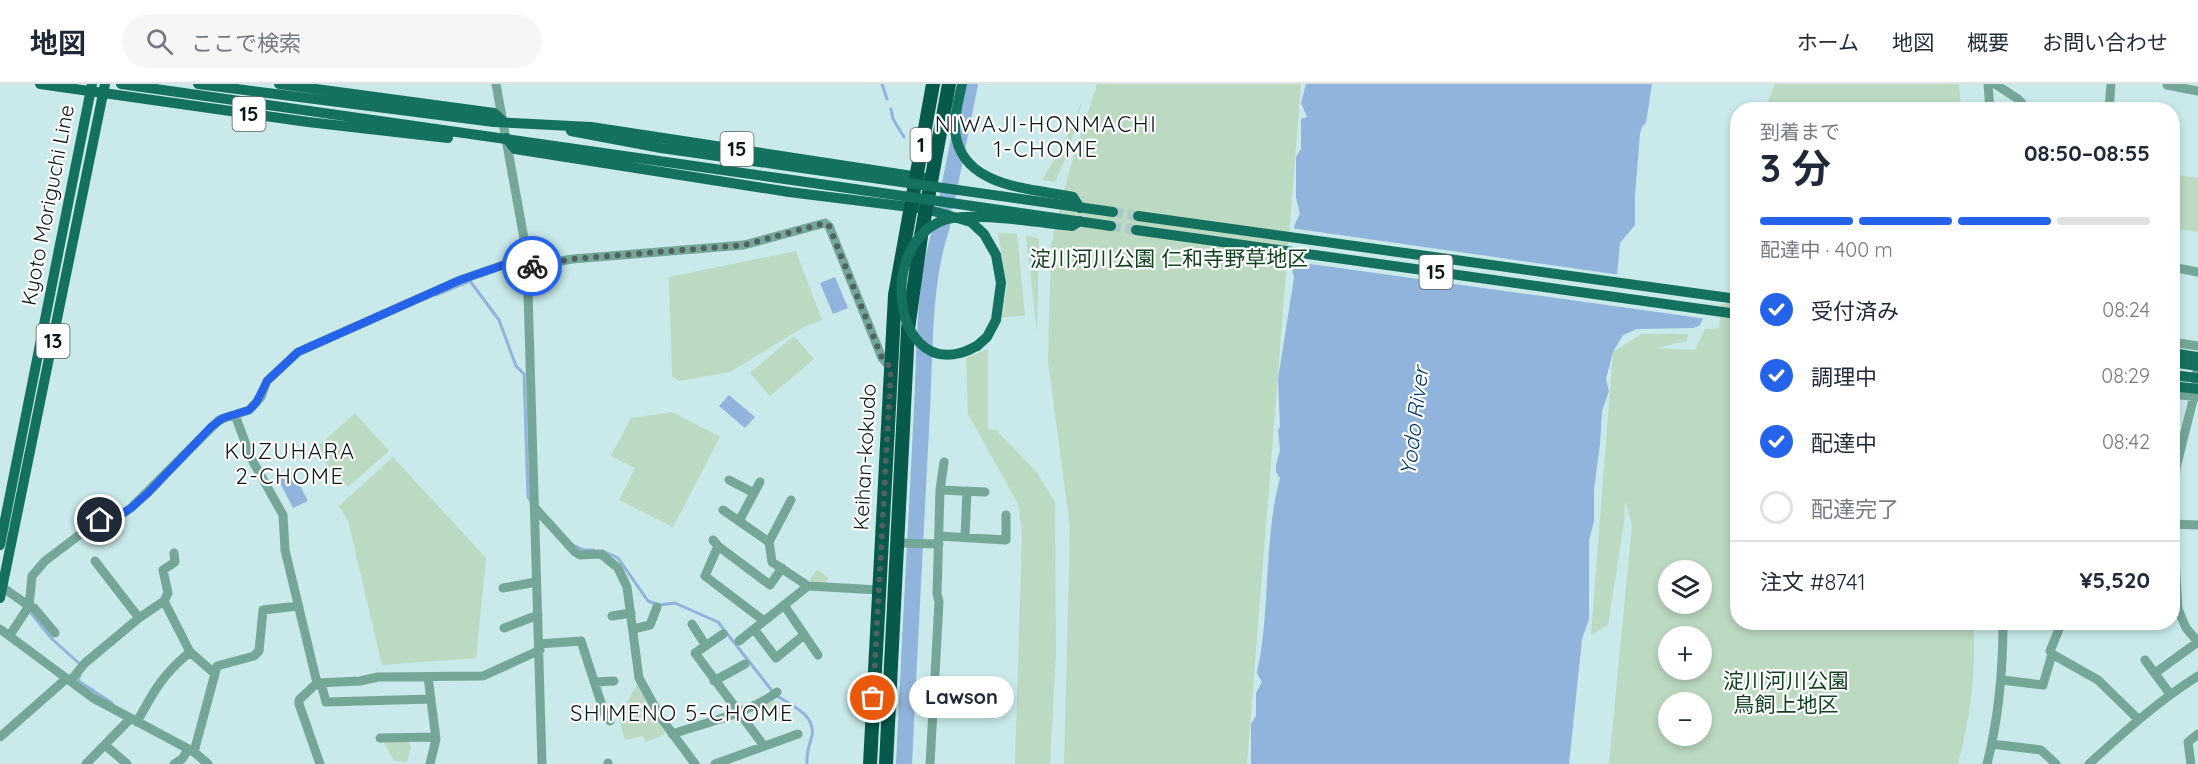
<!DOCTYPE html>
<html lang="ja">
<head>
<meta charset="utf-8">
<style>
	body { margin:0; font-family:Quicksand,"Noto Sans JP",sans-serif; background:#f6f6f7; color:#1f2937; height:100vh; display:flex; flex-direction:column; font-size:22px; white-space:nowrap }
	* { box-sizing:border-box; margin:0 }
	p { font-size:20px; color:#747a83 }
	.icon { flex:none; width:33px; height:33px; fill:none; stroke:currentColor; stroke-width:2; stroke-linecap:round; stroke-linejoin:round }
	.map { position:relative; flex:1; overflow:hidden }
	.panel { position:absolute; left:1730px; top:18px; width:450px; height:528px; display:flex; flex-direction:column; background:#fff; border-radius:24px; box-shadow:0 3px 9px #0003 }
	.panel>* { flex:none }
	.buttons { position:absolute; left:1658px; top:476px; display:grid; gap:12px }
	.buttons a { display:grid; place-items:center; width:54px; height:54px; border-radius:50%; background:#fff; box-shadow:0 3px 9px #0003; font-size:30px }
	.pin { position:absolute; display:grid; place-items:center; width:51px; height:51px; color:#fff; margin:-26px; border:3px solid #fff; border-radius:50%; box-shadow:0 2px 6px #0007 }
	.courier { position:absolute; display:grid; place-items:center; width:60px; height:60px; margin:-30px; border:4px solid #2563eb; border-radius:50%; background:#fff; color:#222; box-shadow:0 2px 8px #0007 }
	.bubble { position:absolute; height:42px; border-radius:21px; background:#fff; box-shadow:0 3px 9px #0003; font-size:20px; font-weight:700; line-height:42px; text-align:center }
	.head em { font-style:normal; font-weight:700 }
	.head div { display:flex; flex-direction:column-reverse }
	.head { display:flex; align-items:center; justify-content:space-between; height:102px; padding:0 30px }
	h1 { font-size:39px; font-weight:700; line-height:45px }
	.bar { display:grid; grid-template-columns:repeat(4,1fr); gap:9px 6px; align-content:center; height:72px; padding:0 30px }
	.bar i { height:8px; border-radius:4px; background:#e0e1e3 }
	.bar .current { background:#2563eb }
	.bar p { grid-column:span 4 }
	.line { display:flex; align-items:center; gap:15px; padding:0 30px; border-top:2px solid #e0e1e3 }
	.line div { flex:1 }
	ol { padding:0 30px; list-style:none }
	li { display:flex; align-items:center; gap:18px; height:66px }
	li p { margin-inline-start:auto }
	li .icon { padding:6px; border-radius:50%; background:#2563eb; color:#fff; stroke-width:4 }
	li:last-child { color:#747a83 }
	li i { width:33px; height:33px; border:3px solid #e0e1e3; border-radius:50% }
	header { display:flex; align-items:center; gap:36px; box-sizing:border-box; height:84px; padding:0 30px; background:#fff; border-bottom:2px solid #e0e1e3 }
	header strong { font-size:28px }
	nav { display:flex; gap:33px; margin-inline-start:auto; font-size:21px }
	.search { width:420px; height:54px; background:#f6f6f7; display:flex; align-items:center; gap:15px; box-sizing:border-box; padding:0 21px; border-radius:33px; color:#747a83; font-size:22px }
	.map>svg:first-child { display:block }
</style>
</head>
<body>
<header>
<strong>地図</strong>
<div class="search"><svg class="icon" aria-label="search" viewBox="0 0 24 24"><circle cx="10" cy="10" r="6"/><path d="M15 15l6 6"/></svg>ここで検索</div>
<nav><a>ホーム</a><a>地図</a><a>概要</a><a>お問い合わせ</a></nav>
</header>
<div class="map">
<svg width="2198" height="680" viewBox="0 0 2198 680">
	<rect width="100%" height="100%" fill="#c9e9ea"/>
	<!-- green -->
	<path fill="#bcd9c1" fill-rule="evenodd" d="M1097 0H1301L1247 680H1064L1070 444 1048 276 1051 162 1067 94Z
		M1775 0H1959L1961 25H1765Z
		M1082 18 1068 69 1055 98 1042 96 1062 62Z
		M2172 90 2198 94V148L2172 144Z
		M998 149 1017 150 1025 231 1002 234 1007 202Z
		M1026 151 1039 155 1037 248Z
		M796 167 822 236 804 243 730 288 679 297 672 292 669 193Z
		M1737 214V538L1973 539C1977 587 1970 633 1958 680H1609L1632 441 1625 417 1624 439 1608 541 1591 551 1613 268 1641 250H1688L1687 257 1656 264 1695 266 1705 245 1719 244 1721 221ZM1668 486H1701V519H1668ZM1668 552H1701V585H1668ZM1668 618H1701V651H1668Z
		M794 252 814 275 770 312 750 289Z
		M988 265V345L996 346 1035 386 1055 418 1056 569 1050 680H1015L1022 447 1018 420 968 330 966 274Z
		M672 328 720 353 673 443 619 416 635 384 611 372 631 334Z
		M355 329 389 367 348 403 314 366Z
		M393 373 486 474 476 574 382 581 348 437 339 422Z
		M817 486 829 494 825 499 809 497Z
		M637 600 665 650 646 658 642 652 625 656 619 634Z
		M772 618H777L795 629 774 635 763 621Z
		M409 656 411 663 407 678 394 677 383 657Z"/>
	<!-- water -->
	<path fill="#90b4db" d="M1306 0H1652L1646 39 1642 43 1640 50 1635 111V141L1620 159 1616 204 1711 221 1699 242 1693 244 1637 245 1623 251 1613 268 1606 295 1609 307 1602 327 1600 360 1594 405V437L1589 457V535L1582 555 1569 680H1251V640L1256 632V609L1262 598 1257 589C1271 525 1263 458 1280 394L1276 388V381L1280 366 1278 346 1280 343 1278 295 1294 194C1290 176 1289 146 1300 130L1296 114V73L1301 65V35L1307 33 1301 19Z
		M835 193 848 224 833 230 820 199Z
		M729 311 755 333 745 344 719 322Z
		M293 388 308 417 293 424 278 395Z"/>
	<!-- pier -->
	<path fill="#c9e9ea" d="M1291 144 1621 191 1619 202 1713 218 1714 222 1707 235 1289 177Z"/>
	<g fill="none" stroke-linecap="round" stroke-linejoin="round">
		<!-- stream -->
		<path stroke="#90b4db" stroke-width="3" d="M882 0 887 15
			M891 25 893 35 904 53
			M436 211 470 197 499 236 516 282 524 290 528 413 530 416
			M575 462 584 466H594
			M603 467 618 474 648 517 659 521 675 519 718 538 773 608
			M31 529 52 555 81 581
			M80 592 78 595 80 598 112 619
			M777 612C791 621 816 631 812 652 809 662 806 669 807 680"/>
		<!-- river -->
		<path stroke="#90b4db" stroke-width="16" d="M946 120 970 0
			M904 680C910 562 915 444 922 326 925 267 923 197 942 142"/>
		<!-- major-tunnel -->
		<path stroke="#adcacb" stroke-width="10" stroke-dasharray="10 5" stroke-linecap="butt" d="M1113 128 1138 132
			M1111 142 1136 146"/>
		<!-- minor -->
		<path stroke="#75a799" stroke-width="9" d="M496 0 529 182 528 209 542 680
			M1988 0 1990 26
			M1995 0 2018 15 2028 26
			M2167 1 2198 7
			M2109 26 2111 0
			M529 182 573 175 744 161 825 139 829 142 882 274 891 284
			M2172 183 2198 188
			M2172 258 2198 262
			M2198 279 2194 312 2176 384 2173 440 2178 525 2186 544 2198 558
			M2172 310 2198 313
			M235 331 251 374 283 431 285 466 317 599 299 616V620L320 680
			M729 396 754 409
			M940 406 985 408
			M791 416 769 458 772 478 808 502 879 506
			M535 424 575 468 580 471 601 470 618 484 627 503 639 594 661 634 695 680
			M723 426 769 458
			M739 437 760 398
			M2172 440 2198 441
			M939 452 1006 456V431
			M965 453 967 407
			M713 456 718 462 770 501 782 484
			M897 459 939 460
			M718 462 705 492 764 537
			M2 503 29 522 32 492 45 477 95 439 122 430 131 424 219 336 249 326 261 313 267 297 298 268 460 196 527 173
			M503 504 536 498
			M784 521 818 571
			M612 532 631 529
			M139 534 164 517
			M692 540 706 562
			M504 544 538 531
			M0 545 93 614 194 668 208 680
			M633 545 650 541 657 523
			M754 545 776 574 804 551
			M723 550 695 569 764 662
			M10 551 29 522 34 524 55 549
			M739 557 808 502
			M539 560 581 557 605 631 610 637
			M190 568 214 589
			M2052 570 2098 596 2138 635
			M2145 576 2170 610
			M2155 589 2198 558
			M428 593 436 655 430 680
			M71 596 85 579 139 534 95 477
			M2002 596 2043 601 2052 570 2050 567 2062 538
			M714 597 745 580
			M594 598 614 597
			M317 599 360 597 378 593 483 592 540 566
			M321 599 326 618 431 615
			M137 638C154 607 162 591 190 568L164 517 168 509 163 486 175 478 174 469
			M672 650C705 639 750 629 777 608
			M0 653 67 594
			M380 654 435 653
			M1992 660 2041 666 2056 680
			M105 661 127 680
			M194 668 217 582 254 572 259 567 263 526 298 522
			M608 679V680
			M86 680 130 635
			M174 680 182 675 188 666
			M715 680 798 650
			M930 680 939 518 937 510 940 406 944 378
			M1987 680C1999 633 2003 587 2003 538
			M2089 680C2124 648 2158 617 2198 592
			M2191 680 2188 658 2198 650"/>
		<!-- major -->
		<path stroke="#14715f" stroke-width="10" d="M40 0 308 38 448 54
			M121 0 785 95
			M198 0 494 38 591 43 932 95
			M279 0 494 29 503 37
			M962 0C959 14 954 31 955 46 960 104 1030 104 1073 113L1080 124
			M571 47 661 64 788 82
			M506 54 515 65 789 108 926 125 971 138 984 150 996 171 1001 199 996 236 987 253 977 262
			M1138 132 1737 215
			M1136 146 1737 230
			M2172 269 2198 273
			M0 461 92 0
			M0 514 105 0"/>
		<!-- highway -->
		<path stroke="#075a4b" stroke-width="14" d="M870 680 895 211 933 0
			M886 680 908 245 921 152 949 0"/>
		<!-- major-bridge -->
		<path stroke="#14715f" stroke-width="10" d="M788 82 1113 128
			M785 95 1111 142
			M977 262C972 264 966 268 960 269 893 287 878 160 944 136 970 127 1041 139 1072 142L1080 137
			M2172 278 2198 282
			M2172 291 2198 294
			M2172 302 2198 305"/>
	</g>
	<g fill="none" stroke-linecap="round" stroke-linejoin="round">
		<!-- done -->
		<path stroke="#4f6162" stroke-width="6" stroke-dasharray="0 10.8" d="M532 182 573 175 744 161 825 139 829 142 882 274 891 284 873 614"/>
		<!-- route -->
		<path stroke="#2563eb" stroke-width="8" d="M100 436 122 430 131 424 148 409 211 343 223 334 249 326 256 319 267 297 298 268 460 196 527 173 529 182H532"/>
	</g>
	<g text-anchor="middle" stroke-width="4.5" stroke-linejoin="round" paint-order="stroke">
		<!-- shield labels -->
		<g fill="#fff" stroke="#565d5e" stroke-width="1.5">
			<rect x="232.5" y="13" width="33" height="34" rx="4.5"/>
			<rect x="910.5" y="44" width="21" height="34" rx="4.5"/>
			<rect x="720.5" y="48" width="33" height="34" rx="4.5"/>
			<rect x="1419.5" y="171" width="33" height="34" rx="4.5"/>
			<rect x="36.5" y="240" width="33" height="34" rx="4.5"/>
		</g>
		<g font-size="20" font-weight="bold" fill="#0d1819">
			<text x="249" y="37">15</text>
			<text x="921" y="68">1</text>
			<text x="737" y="72">15</text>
			<text x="1436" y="195">15</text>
			<text x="53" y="264">13</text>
		</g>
		<!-- street labels -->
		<g font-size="21" fill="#0d1819" stroke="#fff">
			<text transform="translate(48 121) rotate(-79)" y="7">Kyoto Moriguchi Line</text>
			<text transform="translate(865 373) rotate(-87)" y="7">Keihan-kokudo</text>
		</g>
		<!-- park labels -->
		<g font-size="21" fill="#114220" stroke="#fff">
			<text x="1169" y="182">淀川河川公園 仁和寺野草地区</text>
			<text x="1786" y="604">淀川河川公園<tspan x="1786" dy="24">鳥飼上地区</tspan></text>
		</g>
		<!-- neighbourhood labels -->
		<g font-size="22" letter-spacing="1.5" fill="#0d1819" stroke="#fff">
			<text x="1046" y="48">NIWAJI-HONMACHI<tspan x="1046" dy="25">1-CHOME</tspan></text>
			<text x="290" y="375">KUZUHARA<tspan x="290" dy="25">2-CHOME</tspan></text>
			<text x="682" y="637">SHIMENO 5-CHOME</text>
		</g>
		<!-- water labels -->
		<g font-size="22" font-style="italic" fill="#023a69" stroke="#fff">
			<text transform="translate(1414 337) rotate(-83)" y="8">Yodo River</text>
		</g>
	</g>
</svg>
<div class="buttons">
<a><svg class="icon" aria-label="layers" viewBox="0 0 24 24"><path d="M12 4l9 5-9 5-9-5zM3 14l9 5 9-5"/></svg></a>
<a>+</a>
<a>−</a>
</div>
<div class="pin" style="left:873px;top:614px;background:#ea580c"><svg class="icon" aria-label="bag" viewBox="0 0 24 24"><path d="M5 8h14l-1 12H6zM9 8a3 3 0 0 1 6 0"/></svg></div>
<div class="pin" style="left:100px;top:436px;background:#1f2937"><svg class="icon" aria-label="home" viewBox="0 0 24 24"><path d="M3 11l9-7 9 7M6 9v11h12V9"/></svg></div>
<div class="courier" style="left:532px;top:182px"><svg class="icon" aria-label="bike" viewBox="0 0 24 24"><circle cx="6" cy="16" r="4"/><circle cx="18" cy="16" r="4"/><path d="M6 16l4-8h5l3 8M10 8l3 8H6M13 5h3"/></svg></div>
<div class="bubble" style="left:909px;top:592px;width:105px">Lawson</div>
<section class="panel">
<div class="head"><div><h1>3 分</h1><p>到着まで</p></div><em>08:50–08:55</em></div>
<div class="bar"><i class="current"></i><i class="current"></i><i class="current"></i><i></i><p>配達中 · 400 m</p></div>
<ol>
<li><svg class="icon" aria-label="check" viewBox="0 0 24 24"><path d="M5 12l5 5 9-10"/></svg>受付済み<p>08:24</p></li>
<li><svg class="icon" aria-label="check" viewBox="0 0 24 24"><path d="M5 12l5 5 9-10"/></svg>調理中<p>08:29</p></li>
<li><svg class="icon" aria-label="check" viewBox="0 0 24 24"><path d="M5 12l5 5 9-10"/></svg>配達中<p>08:42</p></li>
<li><i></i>配達完了</li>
</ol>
<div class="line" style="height:78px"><div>注文 #8741</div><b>¥5,520</b></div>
</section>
</div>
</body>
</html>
